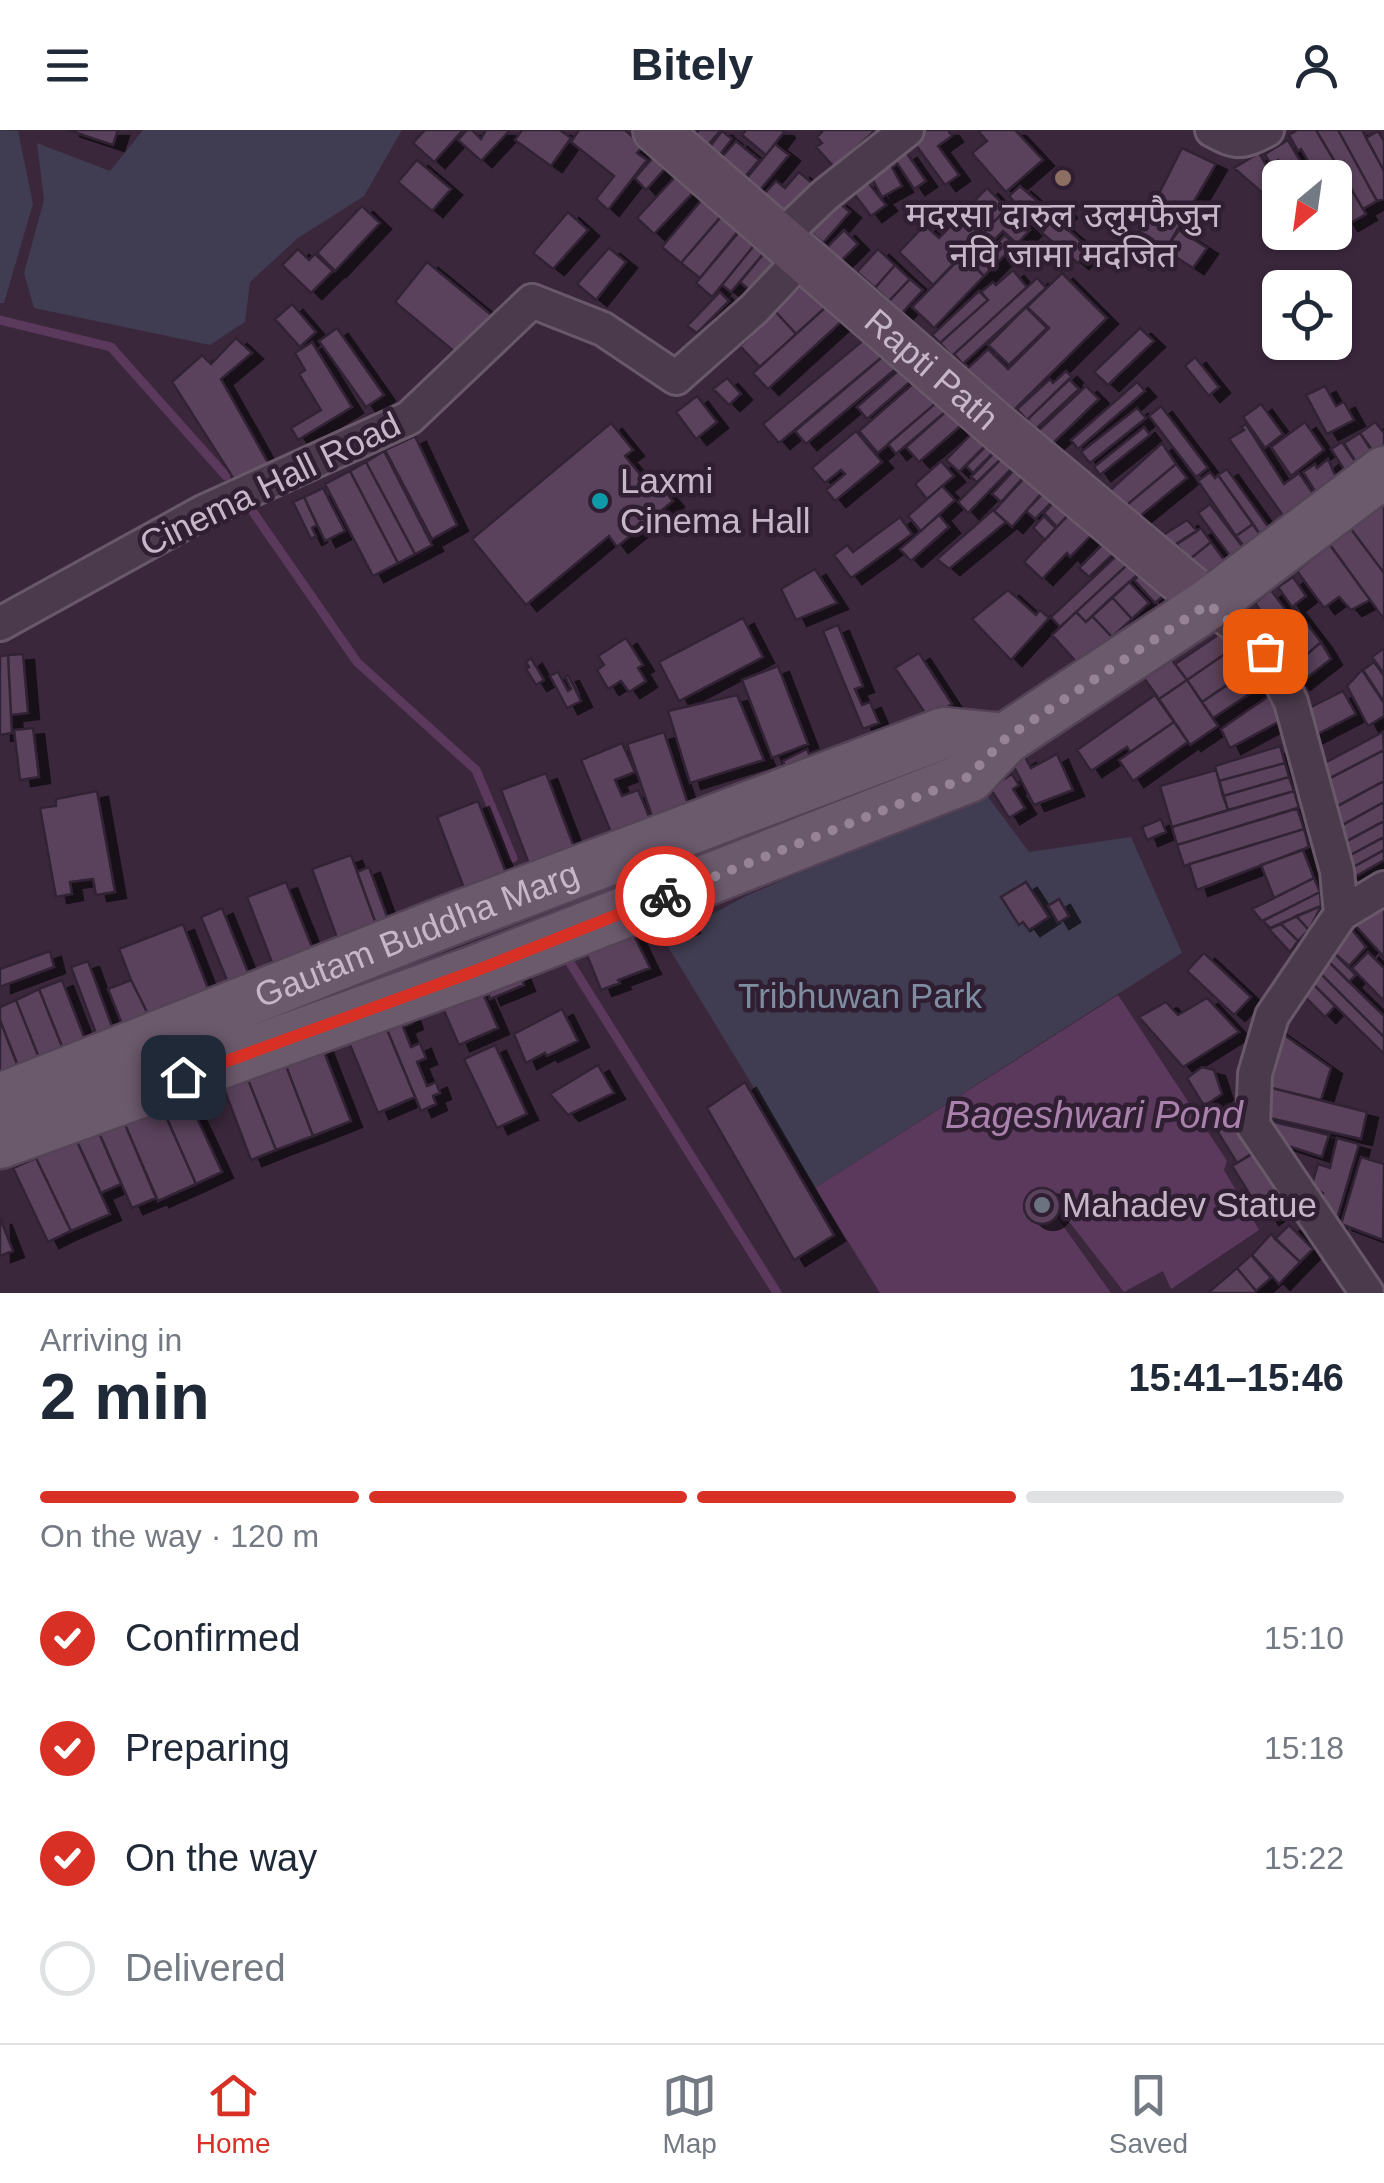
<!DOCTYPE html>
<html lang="en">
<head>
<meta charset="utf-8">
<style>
	body { margin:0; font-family:Helvetica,"Noto Sans Devanagari",sans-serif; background:#f2f2f3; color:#1f2937; height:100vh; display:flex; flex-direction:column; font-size:38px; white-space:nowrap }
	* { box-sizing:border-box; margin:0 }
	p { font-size:32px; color:#747a83 }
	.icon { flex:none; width:55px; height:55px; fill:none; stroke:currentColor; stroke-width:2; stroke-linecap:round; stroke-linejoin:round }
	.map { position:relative; height:1163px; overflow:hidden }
	.drawer { display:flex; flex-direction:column; background:#fff; flex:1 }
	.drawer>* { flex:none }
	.needle { width:65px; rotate:209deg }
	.buttons { position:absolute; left:1262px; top:30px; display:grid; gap:20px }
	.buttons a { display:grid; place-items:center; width:90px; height:90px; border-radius:15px; background:#fff; box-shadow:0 2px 8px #0004; font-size:50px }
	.pin { position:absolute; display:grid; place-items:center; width:85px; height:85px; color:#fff; margin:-42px; border-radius:20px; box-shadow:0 5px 15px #0006 }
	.courier { position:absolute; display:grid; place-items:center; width:100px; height:100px; margin:-50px; border:8px solid #d93025; border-radius:50%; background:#fff; color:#222; box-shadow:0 2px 12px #0007 }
	.overview em { font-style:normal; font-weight:700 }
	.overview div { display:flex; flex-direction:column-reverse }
	.overview { display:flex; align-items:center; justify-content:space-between; height:170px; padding:0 40px }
	h1 { font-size:65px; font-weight:700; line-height:75px }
	.bar { display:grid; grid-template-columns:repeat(4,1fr); gap:15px 10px; align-content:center; height:120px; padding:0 40px }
	.bar i { height:12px; border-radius:8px; background:#e0e1e3 }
	.bar .active { background:#d93025 }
	.bar p { grid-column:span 4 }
	ol { padding:0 40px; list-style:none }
	li { display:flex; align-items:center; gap:30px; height:110px }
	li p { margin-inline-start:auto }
	li .icon { padding:10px; border-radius:50%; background:#d93025; color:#fff; stroke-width:4 }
	li:last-child { color:#747a83 }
	li i { width:55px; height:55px; border:5px solid #e0e1e3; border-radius:50% }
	header { display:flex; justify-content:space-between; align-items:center; height:130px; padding:0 40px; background:#fff; font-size:45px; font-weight:700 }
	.tabs { display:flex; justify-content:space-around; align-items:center; height:140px; border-top:2px solid #e0e1e3; background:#fff; font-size:28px; color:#747a83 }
	.tabs a { display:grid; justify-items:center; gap:5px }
	.tabs .active { color:#d93025 }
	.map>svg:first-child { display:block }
</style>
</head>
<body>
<header><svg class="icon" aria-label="menu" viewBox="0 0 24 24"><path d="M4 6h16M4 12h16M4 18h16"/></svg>Bitely<svg class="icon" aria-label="person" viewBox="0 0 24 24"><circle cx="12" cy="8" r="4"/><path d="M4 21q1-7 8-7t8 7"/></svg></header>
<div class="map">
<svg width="1384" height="1163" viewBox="0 0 1384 1163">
	<defs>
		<filter id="shadow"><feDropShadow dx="11" dy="6" stdDeviation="0" flood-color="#0009"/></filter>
	</defs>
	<rect width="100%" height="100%" fill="#3b273c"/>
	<!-- green -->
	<path fill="#403c51" d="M0 0 18 1 33 74 4 173H0Z
		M143 0H402L364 66 298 108 250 152 245 192 210 215 34 178 24 143 44 70 37 13 110 41Z
		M985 663 1029 722 1131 707 1182 823 815 1058 664 810 746 766Z"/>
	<!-- water -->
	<path fill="#5b395d" d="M1118 865 1227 1031 1224 1040 1259 1100 1171 1159 1163 1141 1124 1162 1060 1080 1057 1065C1027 1043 1009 1086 1042 1094L1056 1086 1111 1163H880L815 1058Z"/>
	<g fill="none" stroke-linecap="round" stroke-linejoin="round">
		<!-- stream -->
		<path stroke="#5b395d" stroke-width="9" d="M0 190 111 217 226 346
			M253 382 357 532 476 640 513 728
			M567 828 777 1163"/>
	</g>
	<!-- building -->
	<path fill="#5a435c" stroke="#322134" stroke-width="2.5" filter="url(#shadow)" d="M68 0H118L113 15Z
		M425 0H463L434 32 413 13Z
		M467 0H472L481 9 486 0H510L481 31 458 10Z
		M522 0H560L571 8 551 36 515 10Z
		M579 0H625L643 16 637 23 647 30 608 80 596 69 614 46 571 12Z
		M699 0H721L706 17 694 6Z
		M746 0H782L784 2 766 25 742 5Z
		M820 0H876L834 37 816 17 822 13 817 7 822 2Z
		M920 0H948L952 6 938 16 959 45 945 55 910 7Z
		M981 0H1015L1043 30 1006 62 972 23 987 11 979 2Z
		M1297 0H1316L1366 84 1347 95 1335 75V48H1318L1301 19 1298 21 1289 5Z
		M1316 0H1338L1377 71 1363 79Z
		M1338 0H1362L1384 41V69L1377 71Z
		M722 1 732 9 718 27 708 19Z
		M1378 1 1384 11V41L1366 8Z
		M1288 10 1310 48H1288L1278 30 1271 35 1265 24Z
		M736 11 759 30 744 48 720 29Z
		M775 14 789 25 760 60 746 49Z
		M664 15 676 26 646 60 635 48Z
		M1182 18 1216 34 1163 124 1137 107Z
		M906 22 926 51 914 59 895 30Z
		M1259 23 1280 58V78L1234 38Z
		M417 30 451 59 432 81 398 52Z
		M888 30 902 56 882 67 868 41Z
		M686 35 704 51 654 104 637 88Z
		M799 42 812 53 787 83 764 64 776 51 785 58Z
		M866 50 886 75 871 86 852 61Z
		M1020 56 1050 82 1037 97 1009 66Z
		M987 58 1007 78 933 155 899 122 925 95 939 108Z
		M710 60 729 77 681 133 662 117Z
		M836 70 850 82 823 113 809 101Z
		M362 76 380 93 335 141 317 123Z
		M1061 76 1066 82 1058 91 1091 120 1078 133 1042 103Z
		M1007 78 1030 100 1017 114 1003 101 971 133 963 125Z
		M726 81 744 96 700 148 681 133Z
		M568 82 588 100 553 139 533 123Z
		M749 88 765 102 712 167 696 153Z
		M844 100 858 114 841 131 827 117Z
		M1179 100 1207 118 1193 138 1165 120Z
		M765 102 775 110 731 162 722 155Z
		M1005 105 1015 115 984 146 975 136Z
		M771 115 791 132 760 169 740 152Z
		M609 118 626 132 596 170 577 154Z
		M298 119 309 130 315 124 333 141 311 163 282 135Z
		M878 119 895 135 875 158 857 142Z
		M963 125 984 146 934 198 912 177Z
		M427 132 495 188 462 228 395 172Z
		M895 135 910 149 889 171 875 158Z
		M1013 140 1027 157 952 226 940 213 988 170 981 162 993 152 996 155Z
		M1062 143 1107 188 1014 280 967 239 988 219 1008 239 1049 198 1027 177Z
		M1037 148 1046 158 963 234 954 224Z
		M910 149 923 160 902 183 889 171Z
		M802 154 827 176 796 204 775 181Z
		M979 161 988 170 940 213 932 205Z
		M720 162 729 171 697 203 687 196Z
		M292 174 316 202 300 217 275 189Z
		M827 176 841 192 768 259 753 243Z
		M1026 177 1047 198 1009 235 988 215Z
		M775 181 796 204 760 237 740 216Z
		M337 198 384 265 366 277 319 211Z
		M878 198 894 217 779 313 763 294Z
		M1140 198 1154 211 1108 255 1094 242Z
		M236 208 252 223 221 249 271 338 237 354 172 252 202 225 211 234Z
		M312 212 352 277 298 310 291 298 321 280 299 244 305 240 295 223Z
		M894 217 905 231 806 314 795 301Z
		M1195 227 1219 257 1209 266 1185 236Z
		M907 233 918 245 867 289 857 277Z
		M1066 241 1072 247 1027 290 1017 279 1050 249 1053 253Z
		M923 245 943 267 878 323 859 301Z
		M727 248 741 264 729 275 713 259Z
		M1069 249 1079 259 1036 299 1027 290Z
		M1137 252 1145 261 1078 319 1071 310Z
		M1086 256 1099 269 1051 315 1038 301Z
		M1325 256 1336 276 1344 272 1354 290 1327 304 1306 265Z
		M697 266 717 292 696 309 676 282Z
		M943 267 951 277 896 324 888 314Z
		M1261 274 1283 304 1265 318 1243 287Z
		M1161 276 1208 338 1196 347 1149 286Z
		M951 277 964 293 919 332 906 317Z
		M1137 278 1146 288 1090 333 1081 322Z
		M1305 292 1324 320 1291 346 1271 317Z
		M1375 292 1384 303V317L1375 324 1360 303Z
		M611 293 633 320 625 326 643 348 649 342 673 371 617 417 609 406 526 475 472 409Z
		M1246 294 1284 354 1299 343 1317 369 1286 390 1229 309 1244 300 1241 297Z
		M980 295 993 308 959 342 946 330Z
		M1144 297 1150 305 1100 345 1094 337Z
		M856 301 882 332 835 371 826 360 845 344 841 340 825 353 812 338Z
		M1360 303 1375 326 1359 337 1344 313Z
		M415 306 457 395 432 409 385 320Z
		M993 309 1000 316 973 343 966 336Z
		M1342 312 1359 337 1347 344 1331 319Z
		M1162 313 1176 334 1122 379 1106 364Z
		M1000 317 1007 323 977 352 971 347Z
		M384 321 432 415 415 424 366 332Z
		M1007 323 1017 333 968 383 958 372Z
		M1328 329 1338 352 1318 366 1303 342 1315 334 1317 338Z
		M1023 330 1032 338 1001 372 992 364Z
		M941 331 954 346 927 369 915 354Z
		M366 332 415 424 398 433 350 341Z
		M1037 334 1054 349 1012 397 994 381Z
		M1176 334 1187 348 1134 391 1122 379Z
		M1227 339 1277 409 1268 416 1218 345Z
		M350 341 398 433 373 446 325 354Z
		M1210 342 1215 348 1218 345 1253 394 1236 406 1198 351Z
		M1054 352 1063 361 1035 389 1026 381Z
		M942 356 955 370 921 401 908 386Z
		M323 358 345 401 325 411 304 367Z
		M1063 362 1077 376 1057 397 1044 383Z
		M304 367 317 395 312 398 316 406 311 409 293 372Z
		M1384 368V443L1345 391Z
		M1082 370 1104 392 1070 427 1067 423 1042 449 1024 432Z
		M1210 374 1252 429 1239 438 1198 383Z
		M993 380 1006 392 949 439 937 429Z
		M939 385 949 397 911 431 900 419Z
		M1044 386 1056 398 1045 410 1033 398Z
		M900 387 912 404 851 448 834 425 847 415 853 422Z
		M1187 390 1197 401 1168 420 1157 409Z
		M1345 391 1384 443V489L1325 408Z
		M1106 392 1126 412 1089 447 1079 438 1102 415 1093 406Z
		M1253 394 1268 416 1252 427 1236 406Z
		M1201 398 1211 412 1190 429 1176 414Z
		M1211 412 1233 442 1195 446 1185 433Z
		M1130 413 1140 423 1060 497 1051 487Z
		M1330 415 1370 470 1351 480 1339 467 1324 478 1297 441Z
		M1140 423 1149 434 1086 492 1076 482Z
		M1153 433 1174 457 1155 473 1134 450Z
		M815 439 837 473 796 490 781 459Z
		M1293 447 1306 466 1292 477 1278 457Z
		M1129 452 1149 473 1132 489 1112 467Z
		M1008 460 1036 485 1040 480 1049 488 1011 530 972 489Z
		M1271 460 1288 483 1271 495 1255 473Z
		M1112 467 1132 489 1112 507 1092 486Z
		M1295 478 1321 512 1289 540 1266 499Z
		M1076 482 1086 492 1092 486 1112 507 1081 537 1052 505Z
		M743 488 763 527 679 571 659 532Z
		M838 495 863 556 855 559 862 575 870 572 879 593 863 599 823 501Z
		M1227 499 1238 515 1187 550 1175 534Z
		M626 508 643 535 638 538 646 551 629 562 621 551 608 559 597 540 604 535 598 526Z
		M1321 512 1331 529 1299 554 1289 540Z
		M1241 513 1256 535 1202 572 1187 550Z
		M1384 518V544L1372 527Z
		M919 523 952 574 929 589 895 538Z
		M23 524 28 583 11 585 8 525Z
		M8 525 12 603 0 605V526Z
		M531 528 544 550 536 555 526 539 529 537 526 532Z
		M1172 530 1187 550 1159 569 1144 548Z
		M1374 532 1384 546V572L1363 540Z
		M778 536 808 614 772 628 742 550Z
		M1254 537 1266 553 1213 588 1202 572Z
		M1362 540 1384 573V586L1368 596 1347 556Z
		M558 542 568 561 571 559 565 546 568 545 581 571 567 578 550 546Z
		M1187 550 1218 596 1190 615 1159 569Z
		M1343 561 1356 584 1310 608 1297 584Z
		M1273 563 1280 591 1230 618 1221 599Z
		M737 565 764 630 690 653 668 581Z
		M1155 565 1174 592 1130 622 1127 617 1091 641 1077 620Z
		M1174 592 1188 612 1133 651 1119 630Z
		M33 598 39 647 20 650 14 600Z
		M664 602 689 677 653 689 627 614Z
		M1383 602 1384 620 1326 650 1319 636Z
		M622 613 635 642 615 650 622 666 638 660 651 691 613 707 581 630Z
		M1280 616 1285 633 1219 651 1215 636Z
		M807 619 809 624 819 620 824 631 788 644 783 631Z
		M1384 620V651L1336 677 1323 652Z
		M1057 624 1073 660 1034 675 1013 635 1025 627 1031 638Z
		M1285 633 1289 647 1223 666 1219 651Z
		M1216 640 1228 680 1172 697 1160 656Z
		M546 643 574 717 529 734 501 660Z
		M1012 644 1019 655 1013 659 1025 678 1009 688 990 658Z
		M1289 647 1294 661 1228 680 1223 666Z
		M1384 651V672L1339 697 1330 680Z
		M97 661 115 762 96 765 93 749 70 752 72 764 56 767 40 678 56 676V669Z
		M1294 661 1299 678 1177 715 1172 697Z
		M478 671 507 745 465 761 437 687Z
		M1384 672V691L1340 715 1333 700Z
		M1297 678 1304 699 1184 736 1177 715Z
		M1161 689 1166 702 1147 710 1142 697Z
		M1384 691V707L1341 730 1334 718Z
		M1304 699 1309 717 1197 760 1189 734Z
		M1384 707V720L1346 741 1341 730Z
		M1303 720 1314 748 1274 768 1261 735Z
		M1384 720V730L1351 749 1346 741Z
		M351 725 380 805 341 819 312 739Z
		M369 737 392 800 380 805 357 742Z
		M1314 748 1320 762 1262 791 1252 779Z
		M286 752 316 827 276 843 247 767Z
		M1026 752 1049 787 1029 800 1023 792 1019 795 1001 767Z
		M1320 762 1321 776 1270 798 1263 791Z
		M1059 769 1069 786 1058 793 1048 776Z
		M1378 772 1384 779V827L1354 794Z
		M1321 776 1309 800 1296 786Z
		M222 778 250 847 229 855 201 787Z
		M681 779 689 797 674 803 668 787Z
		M1296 786 1309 800 1298 811 1281 794Z
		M1346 792 1366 817 1349 836 1331 820Z
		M183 794 211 866 151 890 131 850 119 819Z
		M1281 794 1298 811 1290 822 1269 799Z
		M630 797 650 838 618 850 620 853 601 860 583 815Z
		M1331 820 1356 845 1349 852 1324 827Z
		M50 821 54 837 0 857V839Z
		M1368 822 1384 838V871L1352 838Z
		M1204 823 1251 867 1234 885 1187 841Z
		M1324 827 1384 886V907L1314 837Z
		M88 831 113 899 97 906 71 837Z
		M1314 837 1384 907V924L1305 846Z
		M518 840 524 855 490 869 484 854Z
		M1304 845 1335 876 1325 887 1294 856Z
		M62 850 89 920 67 929 39 859Z
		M131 850 151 890 124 899 108 859Z
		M477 850 498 898 459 915 438 867Z
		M39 859 67 929 43 938 16 870Z
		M1207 868 1239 902 1183 937 1139 887 1166 872 1178 885Z
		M16 870 43 938 22 947 0 890V877Z
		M562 879 578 911 547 926 545 923 526 933 514 904Z
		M407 880 412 893 403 897 411 917 420 913 426 928 417 932 427 956 436 952 440 963 433 966 436 974 421 981 383 890Z
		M0 890 18 936 0 955Z
		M383 890 415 967 378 983 346 905Z
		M1276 899 1331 938 1321 970 1268 957Z
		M321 914 351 991 313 1006 283 928Z
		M495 915 527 984 497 998 464 929Z
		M283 928 313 1006 276 1020 245 942Z
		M598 935 614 963 568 985 550 964Z
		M1202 937 1214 940 1222 964 1204 976 1187 948Z
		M245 942 276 1020 251 1030 221 951Z
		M745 952 834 1105 794 1130 707 978Z
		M1268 957 1367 982 1361 1009 1261 986Z
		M185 962 222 1042 196 1054 160 973Z
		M160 973 196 1054 158 1071 123 990Z
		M1236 986 1257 1020 1237 1033 1216 999Z
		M122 987 156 1068 132 1078 97 998Z
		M1257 988 1329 1005 1322 1027 1273 1011Z
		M97 998 121 1054 101 1063 75 1007Z
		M75 1007 110 1084 71 1101 36 1028Z
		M1337 1008 1359 1014 1334 1099 1321 1079 1323 1063 1311 1058 1318 1034 1330 1038Z
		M1259 1020 1284 1059 1257 1076 1232 1036Z
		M1361 1027 1384 1034 1383 1110 1341 1094Z
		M36 1028 71 1101 48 1112 13 1038Z
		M1024 1076a18 18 0 1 1 36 0a18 18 0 1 1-36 0Z
		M1284 1059 1291 1072 1268 1089 1259 1075Z
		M0 1088 13 1121 0 1126Z
		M1289 1095 1313 1119 1300 1132 1275 1109Z
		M1271 1104 1300 1132 1279 1154 1252 1125Z
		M1251 1125 1271 1148 1256 1161 1237 1138Z
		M1237 1138 1256 1161 1255 1163H1208Z"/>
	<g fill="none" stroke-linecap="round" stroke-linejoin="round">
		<defs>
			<path id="minor" d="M1212 0C1238 14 1241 13 1267 0
				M780 108 825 65 907 0
				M1209 474 1265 521 1291 572 1337 741 1341 784 1272 886 1255 944 1253 995 1367 1163
				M0 494 203 382 409 288 532 171 603 199 676 248 754 179 803 127
				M1341 784 1384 758"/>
			<g id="secondary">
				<path id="s1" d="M656 0 999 298 1209 474"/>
			</g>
			<g id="primary">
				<path id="s2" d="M0 969 450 790 944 603 1005 609"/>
				<path d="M0 1013 475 841 969 647 1005 609 1209 474 1384 342"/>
			</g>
		</defs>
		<!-- minor casing -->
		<use href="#minor" stroke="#69586a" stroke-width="38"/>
		<!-- secondary casing -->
		<use href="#secondary" stroke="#69586a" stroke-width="50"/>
		<!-- primary casing -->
		<use href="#primary" stroke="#544356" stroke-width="55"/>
		<!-- minor -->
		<use href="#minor" stroke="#4b3a4c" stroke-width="32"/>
		<!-- secondary -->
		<use href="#secondary" stroke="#5f495f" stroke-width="45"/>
		<!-- primary -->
		<use href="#primary" stroke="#6b596c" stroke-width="50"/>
	</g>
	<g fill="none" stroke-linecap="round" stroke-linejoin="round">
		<!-- done -->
		<path stroke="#968496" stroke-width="10" stroke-dasharray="0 18" d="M665 766 968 647 1006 608 1208 474 1265 521"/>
		<!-- route -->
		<path stroke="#d93025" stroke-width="12" d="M183 947 475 841 665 766"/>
	</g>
	<!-- markers -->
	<circle fill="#8d6e63" stroke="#301f32" stroke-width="4" cx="1063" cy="48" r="10"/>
	<circle fill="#0f9aa8" stroke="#301f32" stroke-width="4" cx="600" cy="371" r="10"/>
	<circle fill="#6b7280" stroke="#301f32" stroke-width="4" cx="1042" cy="1075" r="10"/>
	<g text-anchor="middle" stroke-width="9" stroke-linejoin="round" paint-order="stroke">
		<!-- poi labels -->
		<g font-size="35" fill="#c7b6c7" stroke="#301f32" text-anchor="start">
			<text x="1063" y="97" text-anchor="middle">मदरसा दारुल उलुमफैजुन<tspan x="1063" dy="40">नवि जामा मदजित</tspan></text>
			<text x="620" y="363">Laxmi<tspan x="620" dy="40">Cinema Hall</tspan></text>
			<text x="1062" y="1087">Mahadev Statue</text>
		</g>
		<!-- street labels -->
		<g font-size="35" fill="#c7b6c7" stroke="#301f32">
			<text dy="12" stroke="none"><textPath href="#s1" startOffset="365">Rapti Path</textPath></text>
			<text transform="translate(270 354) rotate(-26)" y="12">Cinema Hall Road</text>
			<text dy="12" stroke="none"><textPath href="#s2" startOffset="448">Gautam Buddha Marg</textPath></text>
		</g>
		<!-- park labels -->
		<g font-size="35" fill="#7e8da0" stroke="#301f32">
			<text x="860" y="878">Tribhuwan Park</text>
		</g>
		<!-- water labels -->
		<g font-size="38" font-style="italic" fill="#a981ac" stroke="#301f32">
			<text x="1094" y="998">Bageshwari Pond</text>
		</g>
	</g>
</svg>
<div class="buttons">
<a><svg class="needle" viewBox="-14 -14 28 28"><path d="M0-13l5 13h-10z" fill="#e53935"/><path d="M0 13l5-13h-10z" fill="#747a83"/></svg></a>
<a><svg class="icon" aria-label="locate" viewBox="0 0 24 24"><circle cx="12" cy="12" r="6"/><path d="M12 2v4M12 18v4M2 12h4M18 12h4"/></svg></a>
</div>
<div class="pin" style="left:1265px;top:521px;background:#ea580c"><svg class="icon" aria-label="bag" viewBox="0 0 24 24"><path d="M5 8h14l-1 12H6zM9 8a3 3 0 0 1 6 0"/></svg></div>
<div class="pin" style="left:183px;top:947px;background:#1f2937"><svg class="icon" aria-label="home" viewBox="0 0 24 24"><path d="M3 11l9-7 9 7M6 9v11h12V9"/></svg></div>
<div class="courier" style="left:665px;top:766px"><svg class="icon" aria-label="bike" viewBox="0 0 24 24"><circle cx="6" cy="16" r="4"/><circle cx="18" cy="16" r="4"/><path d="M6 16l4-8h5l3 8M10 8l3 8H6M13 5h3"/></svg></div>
</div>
<section class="drawer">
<div class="overview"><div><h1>2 min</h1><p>Arriving in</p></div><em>15:41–15:46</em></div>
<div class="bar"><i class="active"></i><i class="active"></i><i class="active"></i><i></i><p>On the way · 120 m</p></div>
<ol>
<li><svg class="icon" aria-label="check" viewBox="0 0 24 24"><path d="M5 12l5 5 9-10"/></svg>Confirmed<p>15:10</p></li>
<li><svg class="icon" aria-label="check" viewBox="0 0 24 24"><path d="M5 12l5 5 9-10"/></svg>Preparing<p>15:18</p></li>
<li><svg class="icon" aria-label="check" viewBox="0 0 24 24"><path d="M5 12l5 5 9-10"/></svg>On the way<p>15:22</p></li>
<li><i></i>Delivered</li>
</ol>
</section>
<nav class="tabs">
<a class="active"><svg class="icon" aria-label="home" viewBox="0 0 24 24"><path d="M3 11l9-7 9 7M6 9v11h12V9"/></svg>Home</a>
<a><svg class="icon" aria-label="map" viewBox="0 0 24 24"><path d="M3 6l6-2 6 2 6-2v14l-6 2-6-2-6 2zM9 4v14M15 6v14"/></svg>Map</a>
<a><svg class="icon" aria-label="saved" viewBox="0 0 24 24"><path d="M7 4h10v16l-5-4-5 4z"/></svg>Saved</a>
</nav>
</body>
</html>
